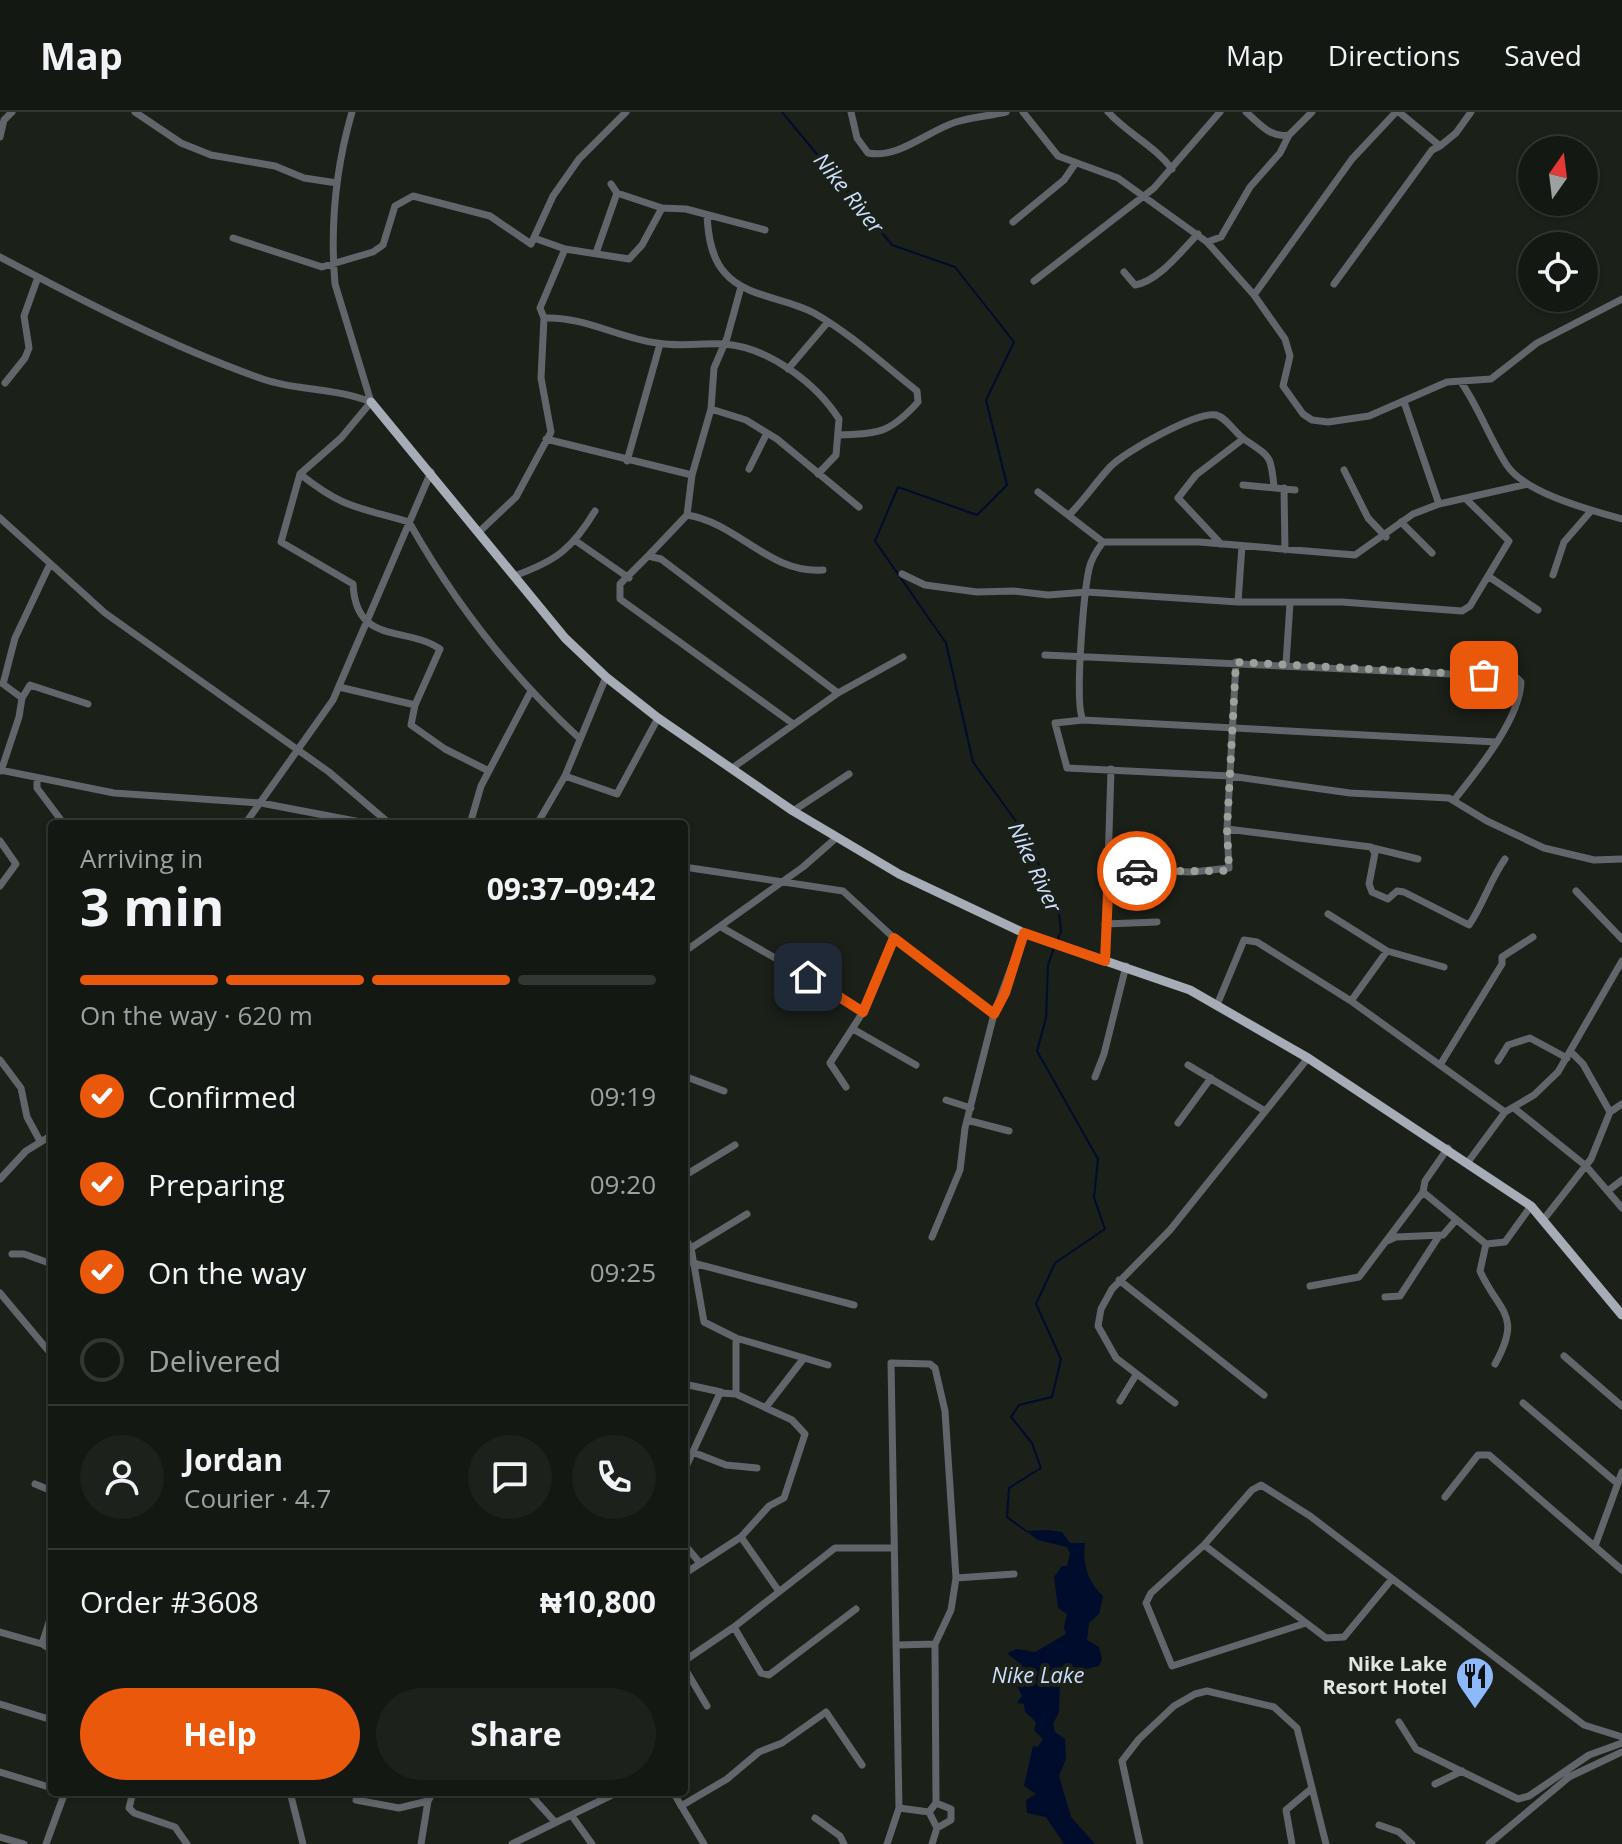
<!DOCTYPE html>
<html lang="en">
<head>
<meta charset="utf-8">
<style>
	body { margin:0; font-family:"Open Sans",sans-serif; background:#1d211c; color:#f1f3f6; height:100vh; display:flex; flex-direction:column; font-size:30px; white-space:nowrap }
	* { box-sizing:border-box; margin:0 }
	p { font-size:26px; color:#9da0a0 }
	.icon { flex:none; width:44px; height:44px; fill:none; stroke:currentColor; stroke-width:2; stroke-linecap:round; stroke-linejoin:round }
	.map { position:relative; flex:1; overflow:hidden }
	.sheet { position:absolute; left:48px; top:708px; width:640px; height:976px; display:flex; flex-direction:column; background:#141813; border-radius:8px; box-shadow:0 2px 6px #0004,0 0 0 2px #333733 }
	.sheet>* { flex:none }
	.needle { width:52px; rotate:14deg }
	.controls { position:absolute; left:1518px; top:24px; display:grid; gap:16px }
	.controls a { display:grid; place-items:center; width:80px; height:80px; border-radius:50%; background:#141813; box-shadow:0 2px 6px #0004,0 0 0 2px #333733; font-size:40px }
	.pin { position:absolute; display:grid; place-items:center; width:68px; height:68px; color:#fff; margin:-34px; border-radius:16px; box-shadow:0 4px 12px #0006 }
	.courier { position:absolute; display:grid; place-items:center; width:80px; height:80px; margin:-40px; border:6px solid #ea580c; border-radius:50%; background:#fff; color:#222; box-shadow:0 2px 10px #0007 }
	.head em { font-style:normal; font-weight:700 }
	.head div { display:flex; flex-direction:column-reverse }
	.head { display:flex; align-items:center; justify-content:space-between; height:136px; padding:0 32px }
	h1 { font-size:52px; font-weight:700; line-height:60px }
	.bar { display:grid; grid-template-columns:repeat(4,1fr); gap:12px 8px; align-content:center; height:96px; padding:0 32px }
	.bar i { height:10px; border-radius:6px; background:#333733 }
	.bar .on { background:#ea580c }
	.bar p { grid-column:span 4 }
	.line { display:flex; align-items:center; gap:20px; padding:0 32px; border-top:2px solid #333733 }
	.line div { flex:1 }
	.round { display:grid; place-items:center; flex:none; width:84px; height:84px; border-radius:42px; background:#1d211c }
	ol { padding:0 32px; list-style:none }
	li { display:flex; align-items:center; gap:24px; height:88px }
	li p { margin-inline-start:auto }
	li .icon { padding:8px; border-radius:50%; background:#ea580c; color:#fff; stroke-width:4 }
	li:last-child { color:#9da0a0 }
	li i { width:44px; height:44px; border:4px solid #333733; border-radius:50% }
	.primary-button { display:flex; gap:16px; margin-top:auto; padding:16px 32px }
	.primary-button a { flex:1; height:92px; border-radius:48px; background:#ea580c; color:#fff; font-size:32px; font-weight:700; line-height:92px; text-align:center }
	.primary-button a+a { background:#1d211c; color:#f1f3f6 }
	header { display:flex; align-items:center; gap:48px; box-sizing:border-box; height:112px; padding:0 40px; background:#141813; border-bottom:2px solid #333733 }
	header strong { font-size:38px }
	nav { display:flex; gap:44px; margin-inline-start:auto; font-size:28px }
	.map>svg:first-child { display:block }
</style>
</head>
<body>
<header>
<strong>Map</strong>
<nav><a>Map</a><a>Directions</a><a>Saved</a></nav>
</header>
<div class="map">
<svg width="1622" height="1732" viewBox="0 0 1622 1732">
	<rect width="100%" height="100%" fill="#1b2019"/>
	<!-- water -->
	<path fill="#000c2b" d="M1047 1418 1062 1420 1070 1431H1085C1082 1452 1088 1470 1103 1484L1099 1502 1089 1511 1087 1528 1099 1535 1102 1547 1099 1554 1076 1559V1564L1060 1570 1059 1600 1053 1612 1055 1620 1065 1627 1066 1647 1059 1664 1071 1705 1095 1732H1064L1046 1705 1027 1701 1026 1688 1036 1682 1024 1674 1033 1634 1038 1635 1043 1627 1034 1618 1036 1610 1025 1600 1024 1592 1017 1591 1022 1584 1010 1561 1018 1550 1007 1541 1017 1537 1035 1540 1066 1522 1064 1515 1067 1502 1058 1496 1054 1465 1062 1454H1067L1070 1441 1067 1435 1038 1428 1026 1419Z"/>
	<g fill="none" stroke-linecap="round" stroke-linejoin="round">
		<!-- stream -->
		<path stroke="#000c2b" stroke-width="2" d="M782 0 892 133 955 155 1014 230 986 288 1007 373 977 403 898 375 875 429 946 531 973 650 1023 719 1058 793 1061 819 1058 827
			M1026 1419 1007 1405 1009 1376 1041 1356 1032 1331 1011 1305 1019 1293 1052 1285 1061 1247 1036 1192 1055 1151 1105 1117 1094 1086 1098 1047 1037 939 1046 906 1048 853 1054 836"/>
		<!-- minor -->
		<path stroke="#626569" stroke-width="7" d="M135 0 181 31 211 43 275 54 304 66 337 71
			M352 0C336 55 330 114 335 172L371 290
			M851 0 857 26 868 41C899 47 927 19 956 10 972 5 989 4 1006 0
			M1023 0 1058 44 1118 66 1207 130 1254 183 1285 227 1290 244 1283 274 1303 302 1312 308 1328 310 1369 304 1447 270 1491 267 1537 231 1622 187
			M1108 0C1128 22 1155 34 1172 57
			M1246 0C1259 11 1271 27 1289 23
			M1399 0 1440 34 1456 21 1471 0
			M0 25 4 8 12 0
			M611 72 617 81 662 96 686 97 765 118
			M707 103C708 123 711 146 725 161 745 185 787 186 814 201 851 222 883 252 917 279L918 290C889 322 879 321 839 323
			M1013 110 1064 68 1075 52
			M233 126 322 155 373 140 383 133 395 94 413 84 490 104 531 132 553 84 579 47 626 0
			M534 126 565 137 629 147 642 133 662 96
			M1207 130 1221 125 1250 75 1280 41 1289 23 1312 0
			M596 141 617 81
			M0 145C83 189 168 233 257 265 293 279 334 275 371 290
			M1124 160 1135 173C1159 169 1181 139 1198 122
			M1034 169 1154 76 1220 0
			M1334 172 1432 38 1440 34
			M1254 183 1352 47 1396 0
			M544 206C583 204 619 226 657 231 679 235 702 231 724 232 768 235 816 271 839 307L836 343 818 362
			M788 257 828 210
			M1461 270C1479 296 1489 325 1506 352 1524 381 1590 398 1622 407
			M5 271 25 246 29 236 24 204 38 165
			M371 290 341 326 300 362 281 430 353 472C356 534 405 513 440 537L415 593 411 613 445 637 489 659
			M1404 290 1439 392 1528 372
			M711 297 746 308 777 327 859 395
			M546 327 692 363
			M627 349 660 232
			M749 357 767 321
			M1344 358 1368 406 1386 425
			M300 362C344 397 358 395 409 410 454 490 511 563 578 625
			M1243 373 1295 378
			M1284 376 1285 438
			M1038 380 1103 430
			M1070 402C1085 387 1096 370 1110 355 1124 340 1197 299 1216 303 1227 306 1234 320 1244 327 1270 345 1271 342 1274 375
			M687 403C738 411 769 462 823 458
			M0 406 105 501 329 660 390 712
			M1401 410 1432 441
			M479 420 516 385 551 320 541 266 544 206 540 196 565 137
			M576 429 629 466
			M1221 432 1178 386 1196 363 1243 327
			M649 443 687 403 692 363 711 297 714 256 727 226 741 175
			M902 462 925 473 977 480 1014 479 1048 483 1087 480 1238 490H1342L1462 499 1470 494 1509 429 1466 387
			M1553 463 1564 430 1591 399
			M514 464C556 449 572 437 595 399
			M1488 464 1538 498
			M1238 490 1242 434
			M1045 543 1516 565 1521 570C1520 607 1477 659 1455 687
			M1286 552 1290 491
			M339 575 415 593
			M22 586 30 573 88 592
			M1083 608C1074 591 1084 480 1089 457 1091 447 1097 438 1103 430H1199L1355 443 1413 402 1439 392
			M792 611 620 487V472L648 444 661 447 838 581
			M1496 630 1083 608 1055 611 1067 656 1230 664 1350 681 1449 686 1487 709 1544 736 1594 748 1622 747
			M731 657 838 581 903 545
			M0 658 114 681 261 691 371 712
			M1 659 19 605 22 586 3 572 15 526 50 452
			M565 664 617 682 658 606
			M37 666V676L64 712
			M793 699 849 662
			M245 712 333 588 431 360
			M470 712 481 674 530 581
			M537 712 565 664 606 565
			M1227 717 1371 735 1375 741 1369 772 1372 780 1388 787 1397 779 1404 780 1469 813C1484 791 1490 768 1505 747
			M0 729 16 752 0 774
			M1373 736 1418 747
			M684 755 843 779 894 826 994 902
			M1109 758 1193 760 1229 756 1227 717 1236 550
			M1576 779 1622 827
			M1328 802 1387 839 1444 855
			M1105 812 1157 810
			M721 815 831 878 863 900
			M684 840 803 755 836 726
			M1105 849 1111 657
			M1351 889 1387 839
			M1217 893 1244 828 1257 830 1351 889 1505 1000
			M853 917 916 953
			M0 948 21 976 27 1005 40 1029
			M1498 949 1508 933 1530 926 1567 946
			M1188 953 1265 999
			M1440 953 1502 852V845L1533 825
			M684 964 724 979
			M1095 965 1104 942 1126 854
			M846 975 830 951 863 900 894 826
			M946 988 971 996
			M1514 996 1586 1054 1622 1096
			M1610 1000 1622 992
			M967 1008 1009 1019
			M1178 1011 1211 966
			M1448 1036 1425 1069 1423 1080 1486 1132 1505 1130 1531 1094
			M1468 1050 1505 1000 1534 983 1558 960 1622 849
			M684 1064 735 1033
			M0 1067 26 1039 52 1023
			M1609 1078 1622 1068
			M1544 1107 1591 1047 1610 1000 1583 952 1571 940
			M684 1124 691 1136 704 1210 736 1226 828 1253
			M932 1125 960 1058 965 1016 994 902 1024 821
			M1387 1129 1396 1125 1443 1123 1455 1109
			M1486 1132 1480 1159C1499 1201 1523 1202 1495 1252
			M691 1136 747 1102
			M12 1142H24L52 1152
			M693 1151 854 1193
			M1119 1168 1264 1283
			M1310 1174 1359 1165 1423 1080
			M0 1181 52 1243
			M1385 1185 1400 1184 1439 1124
			M1564 1244 1622 1294
			M684 1272 721 1280
			M1120 1289 1136 1263
			M1175 1291 1116 1246 1098 1214 1101 1197 1112 1177 1170 1118 1308 946
			M1523 1291 1617 1371
			M766 1295 804 1246
			M695 1341 726 1353 757 1356
			M684 1359 720 1281 736 1282
			M35 1372 52 1379
			M1445 1385 1478 1343H1489L1622 1458
			M741 1425 778 1478
			M684 1432 699 1450
			M1204 1433 1326 1526 1344 1525 1392 1467
			M1595 1434 1622 1360
			M684 1462 741 1425 769 1394 784 1386 805 1322 792 1308 736 1282V1226
			M956 1466 1014 1462
			M1306 1511 1172 1554 1146 1491 1151 1481 1204 1433 1252 1378 1261 1373 1310 1404 1584 1613 1622 1625
			M734 1515 761 1561 769 1563 856 1497
			M0 1520 42 1532 52 1538
			M42 1532 52 1501
			M898 1533 935 1532
			M684 1549 734 1515 835 1436H894
			M684 1555 707 1594
			M0 1592 52 1608
			M1399 1610 1416 1637 1518 1687 1529 1684 1589 1643 1622 1631
			M0 1660 52 1676
			M1435 1672 1462 1659
			M133 1680 129 1696 134 1701 175 1715 187 1732
			M290 1680 303 1732
			M528 1680 555 1710
			M673 1680 704 1732
			M356 1688 399 1696 428 1689
			M936 1691 951 1697V1708L937 1716
			M681 1694 727 1667 759 1640 782 1631 826 1600 862 1653
			M899 1696 929 1700 937 1716 932 1732
			M572 1704 592 1732
			M815 1706 840 1724 844 1732
			M1379 1713 1399 1720 1412 1732
			M0 1725 24 1732
			M46 1732 65 1680
			M421 1732 428 1689 433 1680
			M512 1732 618 1680
			M887 1732 899 1696 891 1251 930 1252 935 1256 945 1299 956 1466 951 1498 935 1532 936 1691 929 1700
			M1140 1732 1122 1649 1139 1627 1174 1594 1195 1582 1207 1579 1274 1595 1297 1616 1326 1732
			M1292 1732 1286 1698 1311 1677
			M1489 1732 1569 1665 1622 1640"/>
		<!-- major -->
		<path stroke="#a7adb6" stroke-width="9" d="M371 290 565 526 606 565 658 606 793 699 899 762 1024 821 1190 878 1308 946 1531 1094 1622 1203"/>
	</g>
	<g fill="none" stroke-linecap="round" stroke-linejoin="round">
		<!-- done -->
		<path stroke="#9ca19b" stroke-width="8" stroke-dasharray="0 14.4" d="M1137 759H1223L1229 756 1227 717 1236 550 1484 563"/>
		<!-- route -->
		<path stroke="#ea580c" stroke-width="10" d="M808 865 863 900 894 826 994 902 1005 881 1024 821 1105 849 1109 758 1137 759"/>
	</g>
	<!-- icons -->
	<defs>
		<symbol id="restaurant-pin" viewBox="-11 -11 22 30"><path d="M0 17L-7.5 6A9.5 9.5 0 1 1 7.5 6Z" fill="#8bb9fc" stroke="#1b2019"/><path d="M-5-6h1v4h1v-4h1v4h1v-4h1v5L-1.5 .5V6h-2V.5L-5-1ZM5-6V6H3V1.5H1.5Q1.5-4 5-6Z" fill="#111"/></symbol>
	</defs>
	<g fill-rule="evenodd">
		<use href="#restaurant-pin" x="1453" y="1542" width="44" height="60"/>
	</g>
	<g text-anchor="middle" stroke-width="8" stroke-linejoin="round" paint-order="stroke">
		<!-- poi labels -->
		<g font-size="20" font-weight="bold" fill="#e2e6e1" stroke="#1b2019" text-anchor="end">
			<text x="1447" y="1559">Nike Lake<tspan x="1447" dy="23">Resort Hotel</tspan></text>
		</g>
		<!-- water labels -->
		<g font-size="22" font-style="italic" fill="#cbdffd" stroke="#1b2019">
			<text transform="translate(849 81) rotate(51)" y="8">Nike River</text>
			<text transform="translate(1035 755) rotate(65)" y="8">Nike River</text>
			<text x="1038" y="1571">Nike Lake</text>
		</g>
	</g>
</svg>
<div class="controls">
<a><svg class="needle" viewBox="-14 -14 28 28"><path d="M0-13l5 13h-10z" fill="#e53935"/><path d="M0 13l5-13h-10z" fill="#9da0a0"/></svg></a>
<a><svg class="icon" aria-label="locate" viewBox="0 0 24 24"><circle cx="12" cy="12" r="6"/><path d="M12 2v4M12 18v4M2 12h4M18 12h4"/></svg></a>
</div>
<div class="pin" style="left:1484px;top:563px;background:#ea580c"><svg class="icon" aria-label="bag" viewBox="0 0 24 24"><path d="M5 8h14l-1 12H6zM9 8a3 3 0 0 1 6 0"/></svg></div>
<div class="pin" style="left:808px;top:865px;background:#1f2937"><svg class="icon" aria-label="home" viewBox="0 0 24 24"><path d="M3 11l9-7 9 7M6 9v11h12V9"/></svg></div>
<div class="courier" style="left:1137px;top:759px"><svg class="icon" aria-label="car" viewBox="0 0 24 24"><path d="M5 17H2v-5l4-1 3-4h7l3 4 3 1v5h-3M9 17h6M6 11h13"/><circle cx="7" cy="17" r="2"/><circle cx="17" cy="17" r="2"/></svg></div>
<section class="sheet">
<div class="head"><div><h1>3 min</h1><p>Arriving in</p></div><em>09:37–09:42</em></div>
<div class="bar"><i class="on"></i><i class="on"></i><i class="on"></i><i></i><p>On the way · 620 m</p></div>
<ol>
<li><svg class="icon" aria-label="check" viewBox="0 0 24 24"><path d="M5 12l5 5 9-10"/></svg>Confirmed<p>09:19</p></li>
<li><svg class="icon" aria-label="check" viewBox="0 0 24 24"><path d="M5 12l5 5 9-10"/></svg>Preparing<p>09:20</p></li>
<li><svg class="icon" aria-label="check" viewBox="0 0 24 24"><path d="M5 12l5 5 9-10"/></svg>On the way<p>09:25</p></li>
<li><i></i>Delivered</li>
</ol>
<div class="line" style="height:144px"><a class="round"><svg class="icon" aria-label="person" viewBox="0 0 24 24"><circle cx="12" cy="8" r="4"/><path d="M4 21q1-7 8-7t8 7"/></svg></a><div><b>Jordan</b><p>Courier · 4.7</p></div><a class="round"><svg class="icon" aria-label="chat" viewBox="0 0 24 24"><path d="M4 5h16v11H9l-5 4z"/></svg></a><a class="round"><svg class="icon" aria-label="phone" viewBox="0 0 24 24"><path d="M5 4h4l2 5-3 2q2 4 5 5l2-3 5 2v4C11 20 4 13 5 4z"/></svg></a></div>
<div class="line" style="height:104px"><div>Order #3608</div><b>₦10,800</b></div>
<div class="primary-button"><a>Help</a><a>Share</a></div>
</section>
</div>
</body>
</html>
